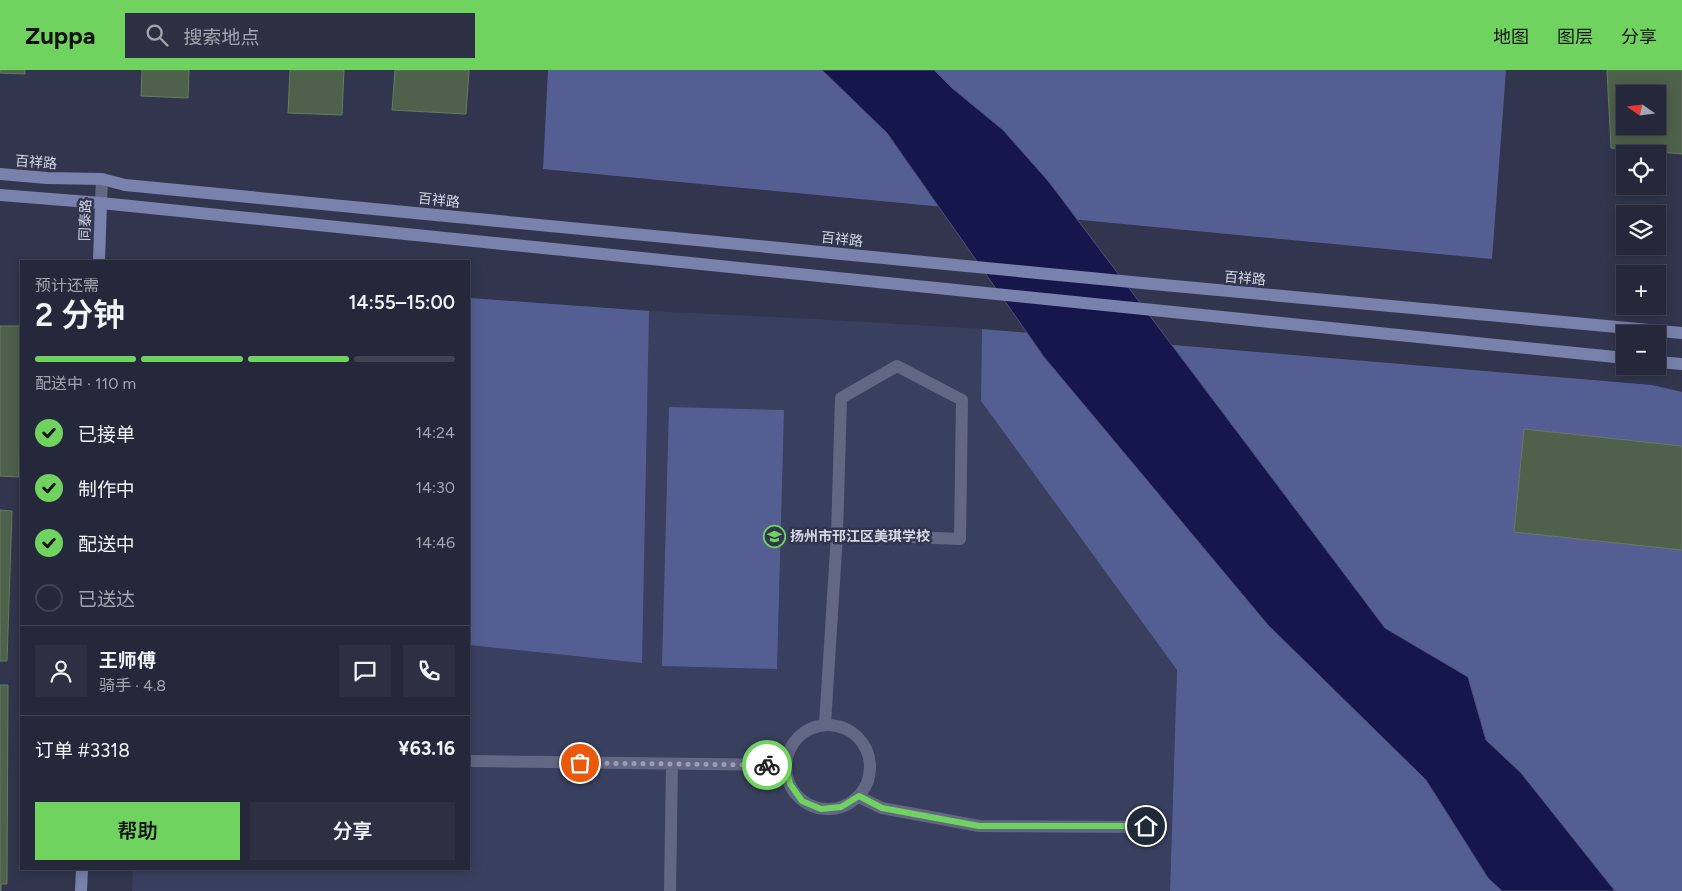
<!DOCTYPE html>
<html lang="zh">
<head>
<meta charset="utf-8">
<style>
	body { margin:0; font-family:Figtree,"Noto Sans SC",sans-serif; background:#2d3042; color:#f1f3f6; height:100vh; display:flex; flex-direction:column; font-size:19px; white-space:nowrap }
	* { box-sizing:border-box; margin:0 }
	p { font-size:16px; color:#a3a6af }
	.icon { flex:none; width:28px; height:28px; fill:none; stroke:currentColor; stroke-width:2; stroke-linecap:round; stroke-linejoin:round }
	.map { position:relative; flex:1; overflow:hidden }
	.panel { position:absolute; left:20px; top:190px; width:450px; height:610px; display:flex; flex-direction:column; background:#25283a; border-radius:0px; box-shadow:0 2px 12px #0003,0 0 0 1px #424454 }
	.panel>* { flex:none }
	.needle { width:32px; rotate:284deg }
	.tools { position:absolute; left:1616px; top:15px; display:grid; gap:10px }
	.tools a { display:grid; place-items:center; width:50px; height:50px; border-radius:0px; background:#25283a; box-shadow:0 2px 12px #0003,0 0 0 1px #424454; font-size:25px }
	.pin { position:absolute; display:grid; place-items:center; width:42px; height:42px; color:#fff; margin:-21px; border:2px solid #fff; border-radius:50%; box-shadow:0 1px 5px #0007 }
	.courier { position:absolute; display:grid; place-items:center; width:50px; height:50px; margin:-25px; border:4px solid #70d35f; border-radius:50%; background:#fff; color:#222; box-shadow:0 1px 6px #0007 }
	.head em { font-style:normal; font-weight:600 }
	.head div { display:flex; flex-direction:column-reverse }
	.head { display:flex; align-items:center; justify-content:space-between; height:85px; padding:0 15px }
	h1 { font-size:32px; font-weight:600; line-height:38px }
	.bar { display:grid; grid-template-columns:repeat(4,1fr); gap:8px 5px; align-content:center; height:60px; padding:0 15px }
	.bar i { height:6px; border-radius:4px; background:#424454 }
	.bar .current { background:#70d35f }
	.bar p { grid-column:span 4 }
	.line { display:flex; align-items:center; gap:12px; padding:0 15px; border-top:1px solid #424454 }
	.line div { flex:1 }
	.round { display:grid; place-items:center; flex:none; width:52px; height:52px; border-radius:0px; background:#2d3042 }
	ol { padding:0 15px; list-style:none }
	li { display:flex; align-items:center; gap:15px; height:55px }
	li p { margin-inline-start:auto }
	li .icon { padding:5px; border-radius:50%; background:#70d35f; color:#111; stroke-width:4 }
	li:last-child { color:#a3a6af }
	li i { width:28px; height:28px; border:2px solid #424454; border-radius:50% }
	.button { display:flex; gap:10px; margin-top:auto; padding:10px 15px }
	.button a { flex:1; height:58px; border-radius:0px; background:#70d35f; color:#111; font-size:20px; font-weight:600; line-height:58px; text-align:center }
	.button a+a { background:#2d3042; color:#f1f3f6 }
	header { display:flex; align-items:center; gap:30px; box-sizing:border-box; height:70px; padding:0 25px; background:#70d35f; color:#111 }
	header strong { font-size:24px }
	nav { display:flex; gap:28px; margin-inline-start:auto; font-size:18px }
	.search { width:350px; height:45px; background:#2d3042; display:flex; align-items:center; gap:12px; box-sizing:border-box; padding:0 18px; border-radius:0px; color:#a3a6af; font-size:19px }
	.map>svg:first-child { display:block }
</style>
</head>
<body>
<header>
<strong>Zuppa</strong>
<div class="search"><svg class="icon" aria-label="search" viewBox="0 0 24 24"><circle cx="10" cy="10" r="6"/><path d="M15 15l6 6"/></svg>搜索地点</div>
<nav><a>地图</a><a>图层</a><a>分享</a></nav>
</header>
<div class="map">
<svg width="1682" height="821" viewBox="0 0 1682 821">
	<rect width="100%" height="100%" fill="#31364e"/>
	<!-- built -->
	<path fill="#393f5e" d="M469 228 649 241 814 249 982 259 981 331 1177 600 1170 821H132L133 799H469Z"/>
	<!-- green -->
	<path fill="#555e93" d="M548 0H1506L1492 189 543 99Z
		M469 228 649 241 642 593 469 575Z
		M982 259 1652 315 1682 322V821H1170L1177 600 981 331Z
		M669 337 784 340 777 599 662 596Z"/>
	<!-- water -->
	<path fill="#15164b" stroke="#4e507a" d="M822 0H934L952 18 1003 60 1049 112 1385 558 1468 607 1486 670 1521 703 1615 821H1502L1488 808 1426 710 1268 555 1044 287 887 63Z"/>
	<!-- building -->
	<path fill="#4e614a" stroke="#677b63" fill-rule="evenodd" d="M0 0H25V4L0 3Z
		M142 0H189L188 28 141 26Z
		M290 0H344L342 45 288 43Z
		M395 0H469L466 44 392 40Z
		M1607 0H1682V84L1611 78ZM1625 24H1658V56H1625Z
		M0 256H21L19 407 0 406Z
		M1524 359 1682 376V480L1514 462Z
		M0 440 12 441 7 591H0Z
		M0 615H8L7 814H1V821H0Z"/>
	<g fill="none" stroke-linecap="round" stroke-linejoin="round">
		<!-- lane -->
		<path stroke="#626883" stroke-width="12" d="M825 654 837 464 841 328 897 296 962 330 960 469 837 464
			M786 697a42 42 0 1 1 84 0a42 42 0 1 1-84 0Z
			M469 691 786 695
			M859 727 882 738 979 756 1145 757
			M670 821 672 694"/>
		<!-- street -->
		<path stroke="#626883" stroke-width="12" d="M101 133 102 109"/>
		<!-- secondary -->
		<path stroke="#7982ac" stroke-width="12" d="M0 104 47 108 102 109 125 115 1142 213 1682 263
			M0 125 101 133 1625 288
			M99 191 101 133
			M1658 292 1682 294
			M81 821 82 799"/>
	</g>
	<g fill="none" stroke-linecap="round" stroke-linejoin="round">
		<!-- done -->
		<path stroke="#9a9fb1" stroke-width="5" stroke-dasharray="0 9" d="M580 693 767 695"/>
		<!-- route -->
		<path stroke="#70d35f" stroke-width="6" d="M767 695H786L790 714 802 731 821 739 841 737 859 726 882 738 979 756H1146"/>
	</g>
	<!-- icons -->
	<defs>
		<symbol id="school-ring" viewBox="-11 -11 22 22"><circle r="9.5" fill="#31364e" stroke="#70d35f" stroke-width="1.5"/><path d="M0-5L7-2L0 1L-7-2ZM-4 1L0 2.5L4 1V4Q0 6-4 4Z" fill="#70d35f"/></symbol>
	</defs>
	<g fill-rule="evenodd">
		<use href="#school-ring" x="762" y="454" width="25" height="25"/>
	</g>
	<g text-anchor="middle" stroke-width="5" stroke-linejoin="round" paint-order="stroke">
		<!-- street labels -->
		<g font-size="14" fill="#d3d7e6" stroke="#31364e">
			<text transform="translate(36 92) rotate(4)" y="5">百祥路</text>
			<text transform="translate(439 130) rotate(6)" y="5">百祥路</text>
			<text transform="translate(85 150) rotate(-88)" y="5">同泰路</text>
			<text transform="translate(842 169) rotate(6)" y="5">百祥路</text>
			<text transform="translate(1245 208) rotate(5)" y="5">百祥路</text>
		</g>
		<!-- poi labels -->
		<g font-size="14" font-weight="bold" fill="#d3d7e6" stroke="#31364e" text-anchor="start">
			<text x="790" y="471">扬州市邗江区美琪学校</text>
		</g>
	</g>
</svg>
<div class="tools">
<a><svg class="needle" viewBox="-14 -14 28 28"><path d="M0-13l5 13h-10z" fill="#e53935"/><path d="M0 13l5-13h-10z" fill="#a3a6af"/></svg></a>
<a><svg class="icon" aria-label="locate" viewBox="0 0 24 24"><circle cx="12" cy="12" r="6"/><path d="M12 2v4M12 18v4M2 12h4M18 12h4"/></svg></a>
<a><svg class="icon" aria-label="layers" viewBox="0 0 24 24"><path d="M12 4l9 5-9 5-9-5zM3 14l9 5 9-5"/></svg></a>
<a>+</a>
<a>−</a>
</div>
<div class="pin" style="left:580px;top:693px;background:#ea580c"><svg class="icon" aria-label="bag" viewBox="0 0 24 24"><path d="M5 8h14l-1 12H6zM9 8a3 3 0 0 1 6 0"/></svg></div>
<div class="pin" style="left:1146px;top:756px;background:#1f2937"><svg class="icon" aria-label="home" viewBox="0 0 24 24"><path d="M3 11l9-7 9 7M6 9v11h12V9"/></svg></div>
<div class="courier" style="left:767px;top:695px"><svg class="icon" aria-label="bike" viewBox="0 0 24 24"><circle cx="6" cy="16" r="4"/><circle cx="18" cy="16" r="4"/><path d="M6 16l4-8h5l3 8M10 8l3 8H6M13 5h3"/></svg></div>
<section class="panel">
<div class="head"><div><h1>2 分钟</h1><p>预计还需</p></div><em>14:55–15:00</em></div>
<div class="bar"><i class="current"></i><i class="current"></i><i class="current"></i><i></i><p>配送中 · 110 m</p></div>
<ol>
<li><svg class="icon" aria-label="check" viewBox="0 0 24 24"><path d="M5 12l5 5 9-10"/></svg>已接单<p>14:24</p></li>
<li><svg class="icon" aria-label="check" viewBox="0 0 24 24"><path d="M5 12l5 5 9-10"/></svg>制作中<p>14:30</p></li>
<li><svg class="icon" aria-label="check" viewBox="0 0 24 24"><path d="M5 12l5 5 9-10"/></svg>配送中<p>14:46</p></li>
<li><i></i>已送达</li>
</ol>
<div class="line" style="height:90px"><a class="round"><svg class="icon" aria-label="person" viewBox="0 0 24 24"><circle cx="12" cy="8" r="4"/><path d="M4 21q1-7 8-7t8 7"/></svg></a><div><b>王师傅</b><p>骑手 · 4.8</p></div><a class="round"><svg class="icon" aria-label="chat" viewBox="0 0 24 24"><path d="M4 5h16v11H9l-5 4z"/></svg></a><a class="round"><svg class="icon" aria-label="phone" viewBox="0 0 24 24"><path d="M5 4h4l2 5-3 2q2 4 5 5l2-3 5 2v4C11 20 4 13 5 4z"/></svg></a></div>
<div class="line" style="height:65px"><div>订单 #3318</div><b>¥63.16</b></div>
<div class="button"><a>帮助</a><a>分享</a></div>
</section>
</div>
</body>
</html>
